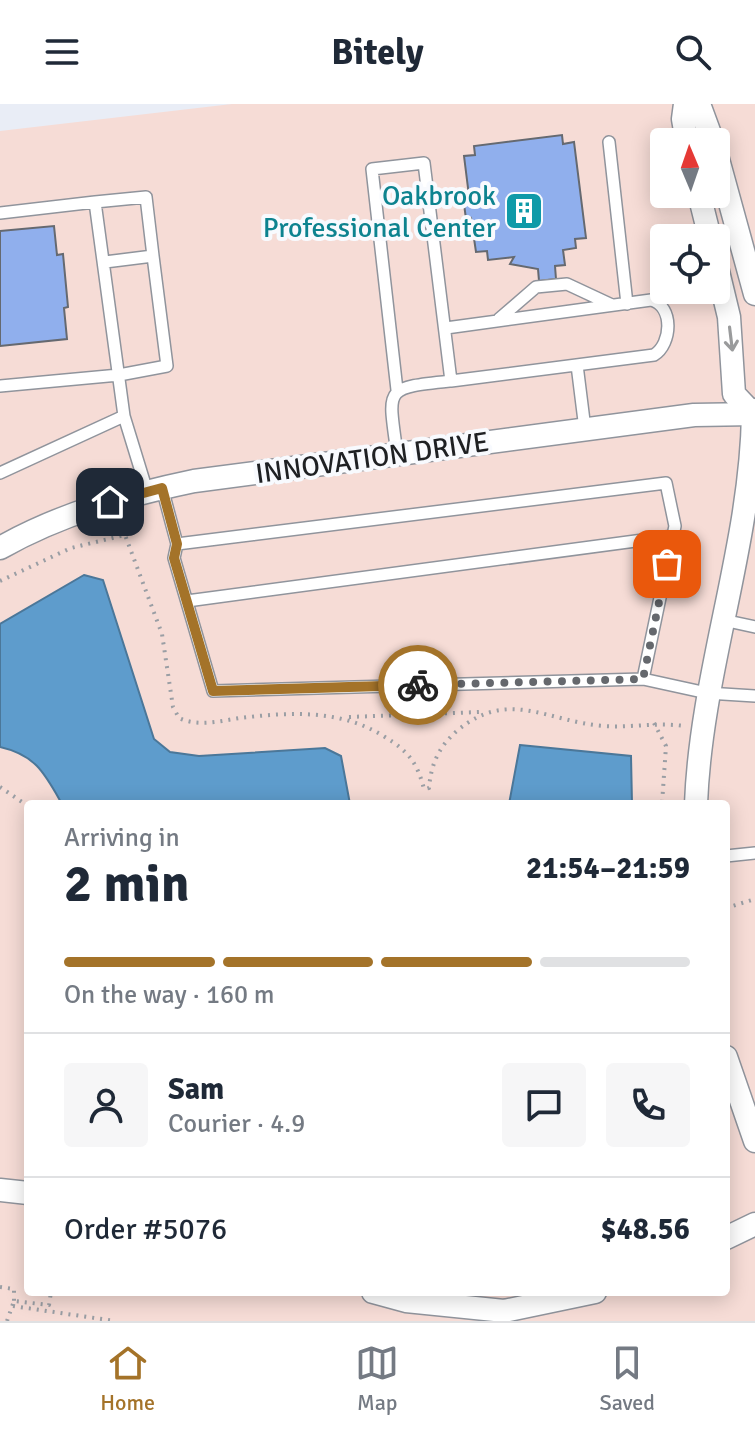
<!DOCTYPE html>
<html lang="en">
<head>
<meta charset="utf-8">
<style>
	body { margin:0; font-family:Signika,sans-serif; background:#f6f6f7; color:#1f2937; height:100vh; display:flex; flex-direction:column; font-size:30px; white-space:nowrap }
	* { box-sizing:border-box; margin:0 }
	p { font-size:26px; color:#747a83 }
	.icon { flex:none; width:44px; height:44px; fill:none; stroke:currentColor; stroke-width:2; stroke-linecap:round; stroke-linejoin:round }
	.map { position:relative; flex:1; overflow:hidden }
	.sheet { position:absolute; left:24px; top:696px; width:706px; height:496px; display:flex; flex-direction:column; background:#fff; border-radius:8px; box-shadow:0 4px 20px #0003 }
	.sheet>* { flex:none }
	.needle { width:52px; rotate:358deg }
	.controls { position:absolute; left:650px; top:24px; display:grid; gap:16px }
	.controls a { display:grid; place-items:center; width:80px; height:80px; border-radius:8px; background:#fff; box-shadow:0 4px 20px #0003; font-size:40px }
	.pin { position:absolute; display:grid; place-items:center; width:68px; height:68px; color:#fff; margin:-34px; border-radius:16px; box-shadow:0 4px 12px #0006 }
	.courier { position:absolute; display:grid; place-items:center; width:80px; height:80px; margin:-40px; border:6px solid #a47329; border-radius:50%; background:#fff; color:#222; box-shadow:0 2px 10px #0007 }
	.summary em { font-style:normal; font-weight:700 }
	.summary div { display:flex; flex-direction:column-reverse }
	.summary { display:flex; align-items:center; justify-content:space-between; height:136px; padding:0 40px }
	h1 { font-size:52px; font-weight:700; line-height:60px }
	.bar { display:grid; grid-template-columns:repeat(4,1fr); gap:12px 8px; align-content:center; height:96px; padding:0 40px }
	.bar i { height:10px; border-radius:6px; background:#e0e1e3 }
	.bar .selected { background:#a47329 }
	.bar p { grid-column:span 4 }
	.line { display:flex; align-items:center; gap:20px; padding:0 40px; border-top:2px solid #e0e1e3 }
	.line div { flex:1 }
	.round { display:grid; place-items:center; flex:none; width:84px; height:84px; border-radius:8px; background:#f6f6f7 }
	header { display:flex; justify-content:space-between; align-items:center; height:104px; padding:0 40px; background:#fff; font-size:36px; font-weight:700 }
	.menu { display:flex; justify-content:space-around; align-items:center; height:112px; border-top:2px solid #e0e1e3; background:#fff; font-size:22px; color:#747a83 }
	.menu a { display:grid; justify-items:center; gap:4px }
	.menu .selected { color:#a47329 }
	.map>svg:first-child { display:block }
</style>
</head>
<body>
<header><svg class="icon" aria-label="menu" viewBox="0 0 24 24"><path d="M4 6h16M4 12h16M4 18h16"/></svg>Bitely<svg class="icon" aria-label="search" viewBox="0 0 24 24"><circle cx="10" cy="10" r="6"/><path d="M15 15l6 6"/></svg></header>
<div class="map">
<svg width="755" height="1217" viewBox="0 0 755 1217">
	<rect width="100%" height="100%" fill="#e9edf6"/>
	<!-- commercial -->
	<path fill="#f6dcd6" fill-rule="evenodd" d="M232 0H755V1217H0V27ZM664 38H716V90H664ZM664 134H716V186H664ZM28 700H726V1188H28Z"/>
	<!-- water -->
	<path fill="#5e9ccc" stroke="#4b7799" stroke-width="2" d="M84 471 103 476 154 635 170 648 199 652 325 644 341 652 350 700H62C45 670 36 651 0 643V520Z
		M520 641 631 652 632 700H509Z"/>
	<!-- building -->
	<path fill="#90afed" stroke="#656970" stroke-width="2" d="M562 31 563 40 574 38 586 134 575 135 576 144 563 146 565 161 555 162 556 175 539 177 538 165 510 160 514 153 488 156 487 147 476 148 471 114 466 115 464 100H470L464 52 475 51 474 42Z
		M54 122 57 151 63 150 68 203 64 204 67 235 0 242V127Z"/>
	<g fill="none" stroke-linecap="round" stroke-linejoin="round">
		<defs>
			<path id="service" d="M609 38 627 200
				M95 98 146 93 153 152 105 158
				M0 109 95 98 124 312 147 387
				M499 215 536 183 567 180 612 201
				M446 224 651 196C674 202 672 240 654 251L451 277
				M577 261 585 325
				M0 282 119 271 167 262 153 152
				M397 349C388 283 383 284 451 277L424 59 372 65 397 286
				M0 369 124 312
				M162 384 177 440 174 454 213 587 643 575 707 589 755 592
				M177 440 666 379 675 422 643 575
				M187 497 673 432
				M723 516 755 523
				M726 752 755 749"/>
			<path id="minor" d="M685 0 683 15 687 38
				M699 0 713 38
				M716 48 755 190
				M699 90 710 134
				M716 159 729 213 734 290 753 310 755 306
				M0 444C60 410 127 391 194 377L694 311 755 310
				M696 700C701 568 751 442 753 310
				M726 953 755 1037
				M0 1086 28 1089
				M726 1134 755 1120
				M373 1188 406 1197 504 1207 595 1188"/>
		</defs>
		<!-- service casing -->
		<use href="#service" stroke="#90949c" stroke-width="14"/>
		<!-- minor casing -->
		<use href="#minor" stroke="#90949c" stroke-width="25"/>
		<!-- path -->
		<path stroke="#9a9ea4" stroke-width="4" stroke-dasharray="2 6" stroke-linecap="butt" d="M117 416 125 431
			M0 477 71 444 125 431 162 530 173 603 179 614C198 623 220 617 240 614 290 608 341 605 385 633 408 647 417 658 424 685L429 684C431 660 439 642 458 626 509 584 548 618 604 622 631 624 656 618 684 622
			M349 613 480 608
			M654 619 666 642 662 700
			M0 683 28 702
			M726 804 755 795
			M0 1183 14 1185V1197
			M13 1202 115 1217
			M7 1217 14 1197 49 1201 51 1188"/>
		<!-- service -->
		<use href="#service" stroke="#fff" stroke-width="11"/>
		<!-- minor -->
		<use href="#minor" stroke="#fff" stroke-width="22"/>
	</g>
	<!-- one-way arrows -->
	<defs><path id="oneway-shaft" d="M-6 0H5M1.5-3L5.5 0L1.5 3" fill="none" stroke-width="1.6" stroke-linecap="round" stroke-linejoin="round" transform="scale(2)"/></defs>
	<use stroke="#9a9b9c" href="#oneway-shaft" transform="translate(731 235) rotate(83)"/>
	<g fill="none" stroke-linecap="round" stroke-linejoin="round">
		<!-- done -->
		<path stroke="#65686d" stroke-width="8" stroke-dasharray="0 14.4" d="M418 581 643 575 667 460"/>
		<!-- route -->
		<path stroke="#a47329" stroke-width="10" d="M110 398 162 384 177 440 174 454 213 587 418 581"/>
	</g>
	<!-- icons -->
	<defs>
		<symbol id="building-square" viewBox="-11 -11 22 22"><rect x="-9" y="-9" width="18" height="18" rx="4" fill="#0f9aa8" stroke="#f8fafe"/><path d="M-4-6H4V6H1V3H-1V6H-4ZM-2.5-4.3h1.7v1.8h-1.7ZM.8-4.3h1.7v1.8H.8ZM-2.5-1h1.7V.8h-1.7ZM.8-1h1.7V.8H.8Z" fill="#fff"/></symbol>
	</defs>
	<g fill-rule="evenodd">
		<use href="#building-square" x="502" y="85" width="44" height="44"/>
	</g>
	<g text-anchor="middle" stroke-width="8" stroke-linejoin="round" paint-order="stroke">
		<!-- culture labels -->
		<g font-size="28" fill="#0d838f" stroke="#f8fafe" text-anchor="end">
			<text x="496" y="101">Oakbrook<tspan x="496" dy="32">Professional Center</tspan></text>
		</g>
		<!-- street labels -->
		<g font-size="28" fill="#1e2023" stroke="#f8fafe">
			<text transform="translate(372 353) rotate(-8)" y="10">INNOVATION DRIVE</text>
		</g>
	</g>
</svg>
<div class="controls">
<a><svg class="needle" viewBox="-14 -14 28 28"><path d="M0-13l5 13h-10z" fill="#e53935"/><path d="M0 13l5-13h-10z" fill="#747a83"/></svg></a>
<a><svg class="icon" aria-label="locate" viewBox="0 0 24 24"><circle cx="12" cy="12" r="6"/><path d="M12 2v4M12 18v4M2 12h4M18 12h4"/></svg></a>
</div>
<div class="pin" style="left:667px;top:460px;background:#ea580c"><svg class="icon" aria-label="bag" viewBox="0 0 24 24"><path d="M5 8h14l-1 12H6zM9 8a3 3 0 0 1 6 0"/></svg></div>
<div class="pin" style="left:110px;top:398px;background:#1f2937"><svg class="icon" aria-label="home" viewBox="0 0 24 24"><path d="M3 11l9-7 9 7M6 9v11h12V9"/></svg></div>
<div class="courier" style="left:418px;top:581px"><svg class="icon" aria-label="bike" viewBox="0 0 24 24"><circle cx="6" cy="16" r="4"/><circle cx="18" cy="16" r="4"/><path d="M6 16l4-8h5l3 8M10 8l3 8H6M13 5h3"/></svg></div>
<section class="sheet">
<div class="summary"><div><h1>2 min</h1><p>Arriving in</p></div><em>21:54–21:59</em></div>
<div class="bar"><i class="selected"></i><i class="selected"></i><i class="selected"></i><i></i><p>On the way · 160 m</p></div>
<div class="line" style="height:144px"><a class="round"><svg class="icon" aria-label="person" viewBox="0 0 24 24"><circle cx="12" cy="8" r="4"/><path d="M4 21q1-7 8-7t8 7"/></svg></a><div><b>Sam</b><p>Courier · 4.9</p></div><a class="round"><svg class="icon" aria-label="chat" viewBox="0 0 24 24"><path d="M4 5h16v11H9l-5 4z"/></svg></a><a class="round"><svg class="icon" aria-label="phone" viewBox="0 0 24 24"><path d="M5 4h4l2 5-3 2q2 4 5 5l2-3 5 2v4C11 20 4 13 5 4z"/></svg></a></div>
<div class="line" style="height:104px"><div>Order #5076</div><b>$48.56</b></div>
</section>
</div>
<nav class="menu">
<a class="selected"><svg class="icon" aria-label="home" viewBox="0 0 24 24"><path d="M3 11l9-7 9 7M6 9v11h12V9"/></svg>Home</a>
<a><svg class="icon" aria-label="map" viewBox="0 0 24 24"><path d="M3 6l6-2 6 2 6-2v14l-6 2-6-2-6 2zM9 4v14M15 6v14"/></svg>Map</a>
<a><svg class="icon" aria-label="saved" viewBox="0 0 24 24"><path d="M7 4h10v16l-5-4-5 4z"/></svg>Saved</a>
</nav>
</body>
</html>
